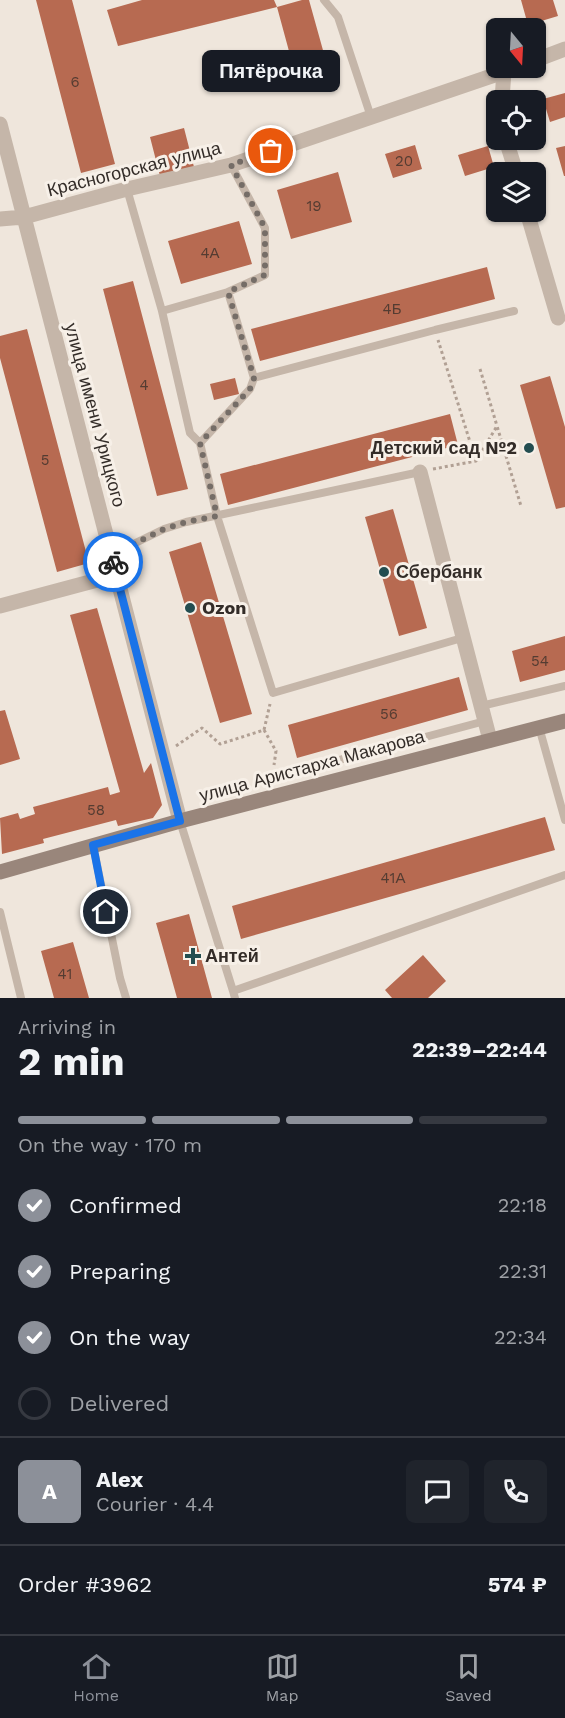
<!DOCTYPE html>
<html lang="en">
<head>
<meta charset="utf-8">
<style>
	body { margin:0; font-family:"Work Sans",sans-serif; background:#20242c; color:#f1f3f6; height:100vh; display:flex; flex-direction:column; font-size:22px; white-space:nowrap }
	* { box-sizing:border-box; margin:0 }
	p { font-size:20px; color:#9ea1a6 }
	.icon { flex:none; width:33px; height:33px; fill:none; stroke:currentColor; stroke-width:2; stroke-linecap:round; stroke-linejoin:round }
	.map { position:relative; height:998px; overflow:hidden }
	.sheet { display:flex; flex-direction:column; background:#171b24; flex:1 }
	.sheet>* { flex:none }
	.needle { width:39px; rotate:162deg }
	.tools { position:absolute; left:486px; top:18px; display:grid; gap:12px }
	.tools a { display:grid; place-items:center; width:60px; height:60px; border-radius:9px; background:#171b24; box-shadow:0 2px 4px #0004; font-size:30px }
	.pin { position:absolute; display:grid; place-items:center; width:51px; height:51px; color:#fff; margin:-26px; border:3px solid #fff; border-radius:50%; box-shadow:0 2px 6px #0007 }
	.courier { position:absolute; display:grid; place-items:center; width:60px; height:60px; margin:-30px; border:4px solid #1a73e8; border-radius:50%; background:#fff; color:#222; box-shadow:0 2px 8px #0007 }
	.bubble { position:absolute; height:42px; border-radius:9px; background:#171b24; box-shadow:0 2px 4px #0004; font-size:20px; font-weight:700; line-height:42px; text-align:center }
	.overview em { font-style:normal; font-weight:700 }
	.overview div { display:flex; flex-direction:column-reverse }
	.overview { display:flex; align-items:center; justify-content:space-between; height:102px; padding:0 18px }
	h1 { font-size:39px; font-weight:700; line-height:45px }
	.bar { display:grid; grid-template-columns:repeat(4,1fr); gap:9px 6px; align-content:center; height:72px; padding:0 18px }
	.bar i { height:8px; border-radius:4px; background:#363941 }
	.bar .active { background:#8c9099 }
	.bar p { grid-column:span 4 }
	.line { display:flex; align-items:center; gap:15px; padding:0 18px; border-top:2px solid #363941 }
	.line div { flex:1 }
	.round { display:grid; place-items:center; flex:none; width:63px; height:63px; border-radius:9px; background:#20242c }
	ol { padding:0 18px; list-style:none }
	li { display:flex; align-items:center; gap:18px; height:66px }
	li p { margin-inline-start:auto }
	li .icon { padding:6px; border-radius:50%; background:#8c9099; color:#fff; stroke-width:4 }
	li:last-child { color:#9ea1a6 }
	li i { width:33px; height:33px; border:3px solid #363941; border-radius:50% }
	.menu { display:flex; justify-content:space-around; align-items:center; height:84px; border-top:2px solid #363941; background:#171b24; font-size:16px; color:#9ea1a6 }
	.menu a { display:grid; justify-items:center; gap:3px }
	.menu .active { color:#8c9099 }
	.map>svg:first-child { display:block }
</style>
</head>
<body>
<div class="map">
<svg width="565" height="998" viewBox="0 0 565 998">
	<rect width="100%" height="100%" fill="#efe6dc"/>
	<!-- building -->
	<path fill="#b76a51" d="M36 0H72L115 164 81 173Z
		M142 0H274L277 7 118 46 107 10Z
		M302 0H309L331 79 299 88 277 7Z
		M521 0H553L558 16 528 25Z
		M565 93V117L550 122 543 99Z
		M184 128 194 167 160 176 150 137Z
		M415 145 422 169 393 178 385 154Z
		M488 146 494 167 465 176 458 155Z
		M565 146V176H564L556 148Z
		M338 172 352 222 291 239 277 190Z
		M239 221 252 264 181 284 168 241Z
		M487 267 495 299 260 361 251 329Z
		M133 281 188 489 157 496 103 289Z
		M27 329 89 563 57 572 0 358V336Z
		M550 376 565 427V507L556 509 520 385Z
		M235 378 239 394 214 400 210 384Z
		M450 414 458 445 228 505 220 474Z
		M393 509 427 628 399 636 365 517Z
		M201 542 252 714 220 723 169 552Z
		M97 608 144 773 151 763 162 805 153 818 118 826 116 820 43 839 44 843 2 854 0 818 18 813 20 819 35 814 33 807 108 787 110 795 120 792 70 615Z
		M565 636V670L520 682 512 651Z
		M459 677 468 710 297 758 288 725Z
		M5 710 20 759 0 765V711Z
		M545 817 555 850 241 939 232 906Z
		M189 914 212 998H177L156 923Z
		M73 942 89 998H54L41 951Z
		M423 955 446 981 428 998H392L385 990Z"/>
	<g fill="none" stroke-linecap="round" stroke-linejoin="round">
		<!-- path -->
		<path stroke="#b1a094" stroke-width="3" stroke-dasharray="3 3" stroke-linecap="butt" d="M480 369 497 426
			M476 461 497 426 521 506
			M433 469 476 461 438 340
			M264 730 276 751 274 765
			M176 746 202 728 220 744 264 730 270 704"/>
		<!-- lane -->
		<path stroke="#c5b6a9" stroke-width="8" d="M324 0 338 17 371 117
			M231 165 265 228V275L228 292 254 378 435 330 514 311
			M127 189 162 311 190 433 200 443
			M162 311 228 292
			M254 378 250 389 200 443 217 516 273 693 462 638
			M111 555 164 529 186 522 420 472
			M481 706 565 686
			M539 727 565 820
			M272 778 485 721
			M180 821 233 991
			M93 845 120 978 126 998
			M0 912 21 998
			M235 998 233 991 565 875"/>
		<!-- street -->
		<path stroke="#c5b6a9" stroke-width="15" d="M536 60 565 49
			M502 100 504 71
			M0 124 180 821
			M506 140 516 172
			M527 212 558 318
			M0 219 24 217 127 189 231 165 515 68
			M420 472 490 740
			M0 606 116 575"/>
		<!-- secondary -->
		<path stroke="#99867b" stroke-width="15" d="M0 872 180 821 565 721"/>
	</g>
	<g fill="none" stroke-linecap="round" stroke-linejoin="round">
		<!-- done -->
		<path stroke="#756d67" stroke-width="6" stroke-dasharray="0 10.8" d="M113 562 111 555 164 529 186 522 217 516 200 443 250 389 254 378 228 292 265 275V228L231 165 271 151"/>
		<!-- route -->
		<path stroke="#1a73e8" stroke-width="8" d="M106 912 93 845 180 821 113 562"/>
	</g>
	<!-- markers -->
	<g fill="#234d50" stroke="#f7f0e8" stroke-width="2">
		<circle cx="529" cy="448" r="6"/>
		<circle cx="384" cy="572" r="6"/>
		<circle cx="190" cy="608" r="6"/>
		<path d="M190 947h6v6h6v6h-6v6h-6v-6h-6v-6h6z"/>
	</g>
	<g text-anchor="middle" stroke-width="6" stroke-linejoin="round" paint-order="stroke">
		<!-- number labels -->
		<g font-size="15" fill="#543c32">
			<text x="75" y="87">6</text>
			<text x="404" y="166">20</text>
			<text x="314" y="211">19</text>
			<text x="210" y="258">4А</text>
			<text x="392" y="314">4Б</text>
			<text x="144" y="390">4</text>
			<text x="45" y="465">5</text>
			<text x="540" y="666">54</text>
			<text x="389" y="719">56</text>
			<text x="96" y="815">58</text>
			<text x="393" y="883">41А</text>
			<text x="65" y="979">41</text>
		</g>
		<!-- street labels -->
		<g font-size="18" fill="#332c28" stroke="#f7f0e8">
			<text transform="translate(134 169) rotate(-14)" y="6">Красногорская улица</text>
			<text transform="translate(95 415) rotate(75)" y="6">улица имени Урицкого</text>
			<text transform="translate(312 766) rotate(-15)" y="6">улица Аристарха Макарова</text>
		</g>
		<!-- poi labels -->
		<g font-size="18" font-weight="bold" fill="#332c28" stroke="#f7f0e8" text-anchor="start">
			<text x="517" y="454" text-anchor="end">Детский сад №2</text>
			<text x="396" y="578">Сбербанк</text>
			<text x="202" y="614">Ozon</text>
			<text x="205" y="962">Антей</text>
		</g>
	</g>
</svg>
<div class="tools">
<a><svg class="needle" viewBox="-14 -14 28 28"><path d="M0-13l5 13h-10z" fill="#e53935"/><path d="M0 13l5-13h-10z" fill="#9ea1a6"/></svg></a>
<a><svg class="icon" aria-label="locate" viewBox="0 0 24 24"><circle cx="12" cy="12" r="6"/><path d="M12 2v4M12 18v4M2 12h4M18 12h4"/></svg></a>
<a><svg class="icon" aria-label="layers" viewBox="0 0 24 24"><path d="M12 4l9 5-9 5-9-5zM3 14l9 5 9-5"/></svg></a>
</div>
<div class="pin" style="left:271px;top:151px;background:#ea580c"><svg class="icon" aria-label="bag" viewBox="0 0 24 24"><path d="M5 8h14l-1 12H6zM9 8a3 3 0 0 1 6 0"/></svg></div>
<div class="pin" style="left:106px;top:912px;background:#1f2937"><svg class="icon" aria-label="home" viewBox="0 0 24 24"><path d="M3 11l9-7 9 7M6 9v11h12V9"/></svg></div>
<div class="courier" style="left:113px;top:562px"><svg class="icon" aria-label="bike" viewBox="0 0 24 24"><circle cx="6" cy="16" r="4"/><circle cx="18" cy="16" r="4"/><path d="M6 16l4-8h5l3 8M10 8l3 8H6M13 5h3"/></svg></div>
<div class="bubble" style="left:202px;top:50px;width:138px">Пятёрочка</div>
</div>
<section class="sheet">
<div class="overview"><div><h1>2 min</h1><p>Arriving in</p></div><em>22:39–22:44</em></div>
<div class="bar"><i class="active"></i><i class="active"></i><i class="active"></i><i></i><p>On the way · 170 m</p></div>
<ol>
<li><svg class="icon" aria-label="check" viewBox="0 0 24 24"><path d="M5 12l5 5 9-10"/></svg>Confirmed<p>22:18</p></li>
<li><svg class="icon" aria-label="check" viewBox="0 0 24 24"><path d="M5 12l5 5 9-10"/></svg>Preparing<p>22:31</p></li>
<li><svg class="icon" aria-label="check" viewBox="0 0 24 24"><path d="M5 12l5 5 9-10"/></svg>On the way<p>22:34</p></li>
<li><i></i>Delivered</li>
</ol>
<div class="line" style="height:108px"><b class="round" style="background:#8c9099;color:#fff">A</b><div><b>Alex</b><p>Courier · 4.4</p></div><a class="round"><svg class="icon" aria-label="chat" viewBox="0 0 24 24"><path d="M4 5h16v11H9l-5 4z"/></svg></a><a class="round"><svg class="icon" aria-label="phone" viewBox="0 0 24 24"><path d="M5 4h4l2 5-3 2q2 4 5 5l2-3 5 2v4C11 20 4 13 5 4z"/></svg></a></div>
<div class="line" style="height:78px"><div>Order #3962</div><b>574 ₽</b></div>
</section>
<nav class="menu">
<a class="active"><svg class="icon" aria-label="home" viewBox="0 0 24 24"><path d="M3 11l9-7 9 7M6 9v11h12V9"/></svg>Home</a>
<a><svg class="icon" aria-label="map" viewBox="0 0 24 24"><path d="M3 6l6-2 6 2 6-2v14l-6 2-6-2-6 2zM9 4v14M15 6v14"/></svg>Map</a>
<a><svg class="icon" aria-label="saved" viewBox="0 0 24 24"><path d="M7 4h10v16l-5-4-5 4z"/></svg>Saved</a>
</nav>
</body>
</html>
